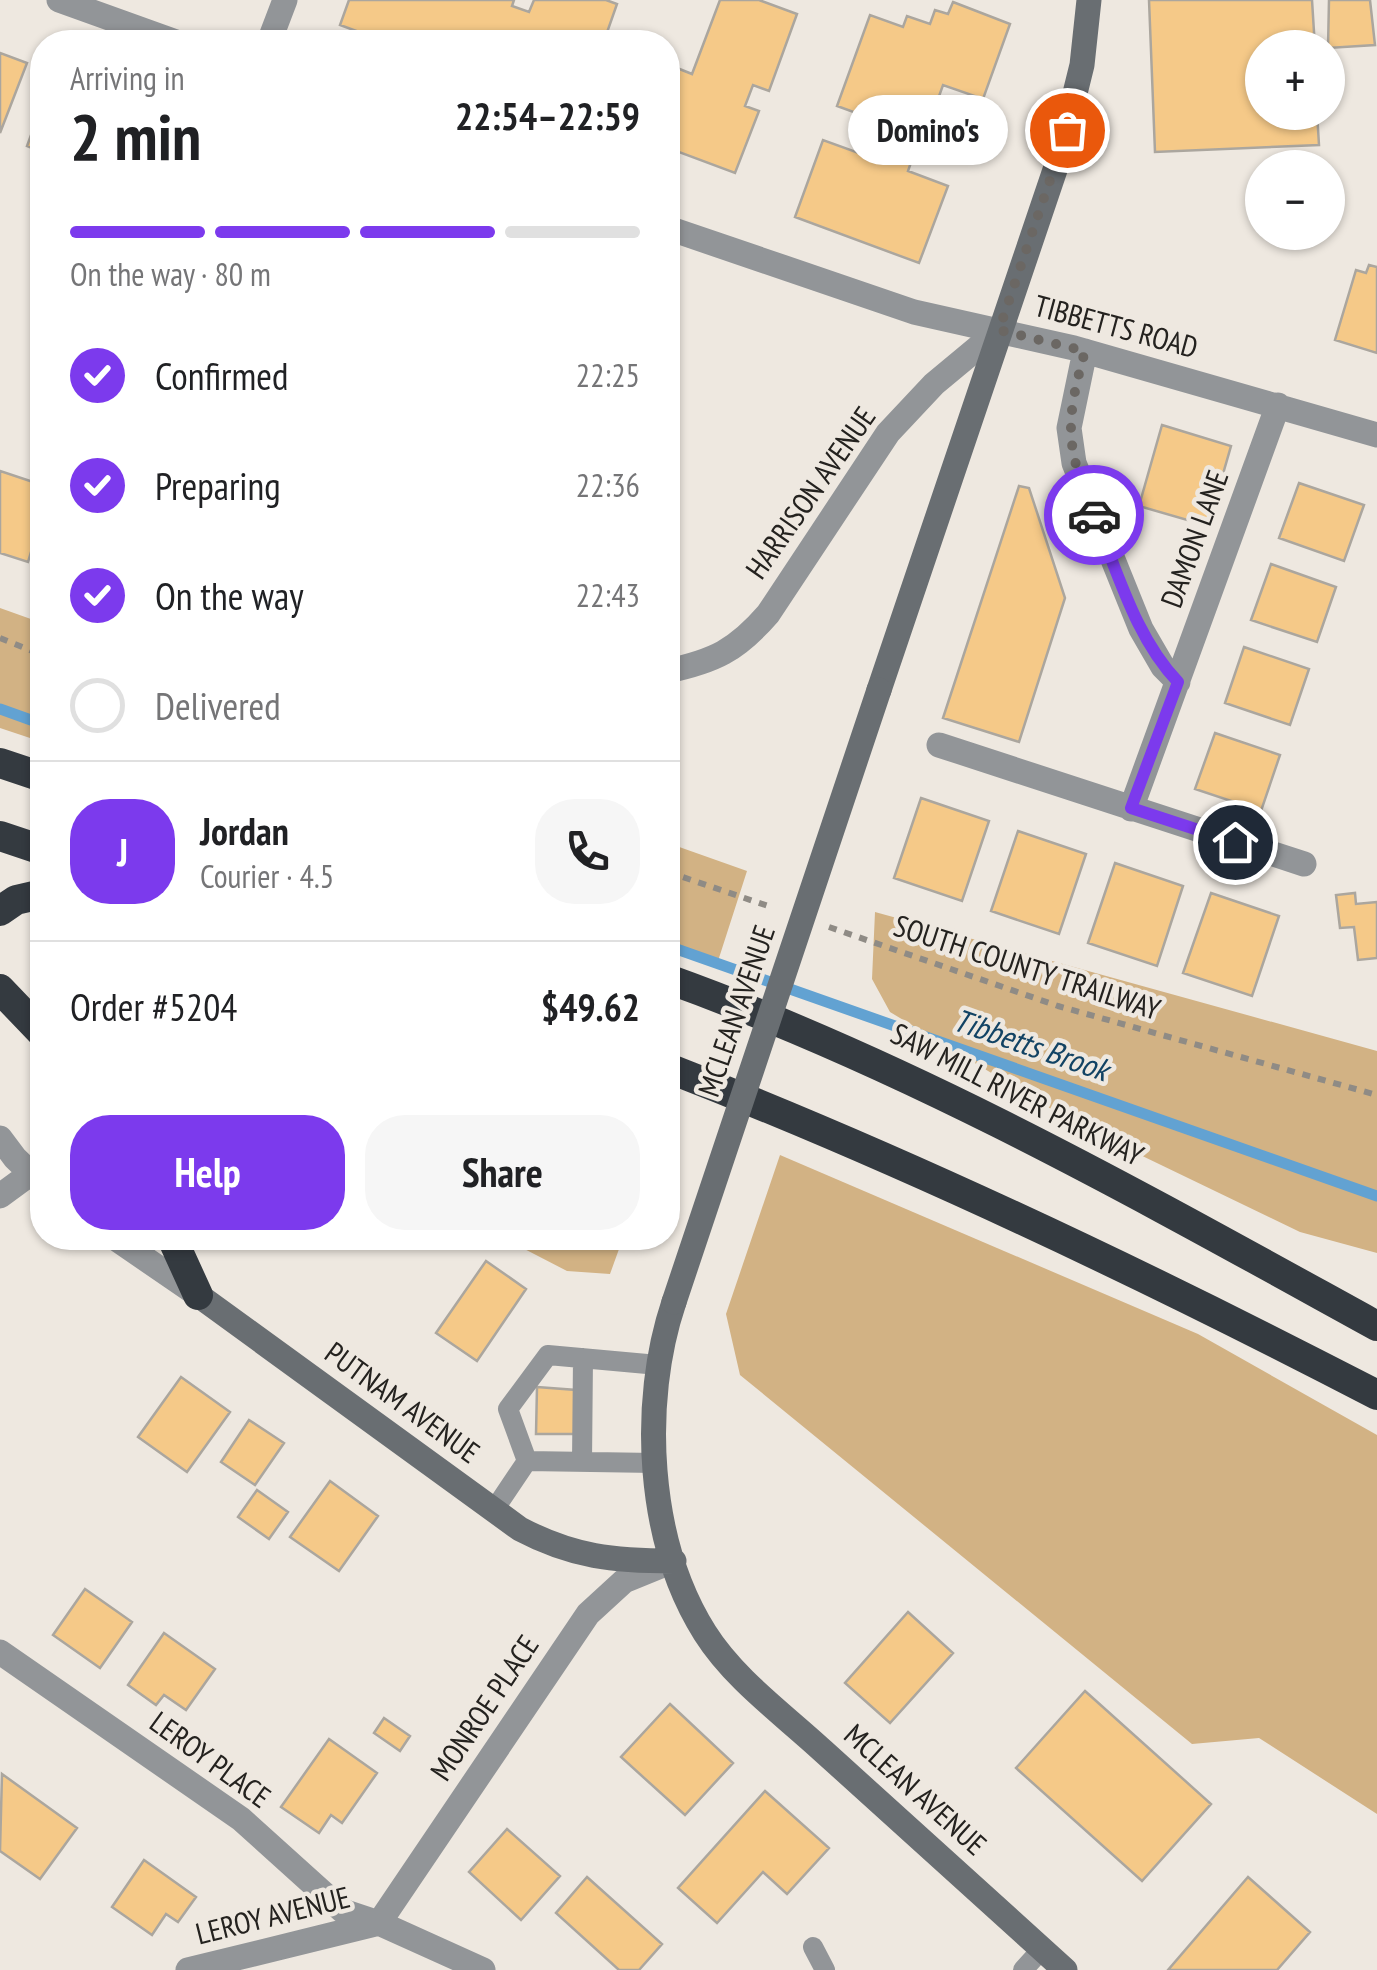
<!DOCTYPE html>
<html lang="en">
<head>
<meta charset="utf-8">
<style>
	body { margin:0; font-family:"PT Sans Narrow",sans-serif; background:#f6f6f6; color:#202124; height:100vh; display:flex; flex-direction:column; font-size:38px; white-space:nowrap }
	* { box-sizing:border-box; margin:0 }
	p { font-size:32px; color:#757577 }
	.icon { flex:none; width:55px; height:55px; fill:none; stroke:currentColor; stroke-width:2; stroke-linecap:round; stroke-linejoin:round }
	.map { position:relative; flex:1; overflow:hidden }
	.side { position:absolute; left:30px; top:30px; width:650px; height:1220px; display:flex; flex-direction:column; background:#fff; border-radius:40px; box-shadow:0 2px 8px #0004 }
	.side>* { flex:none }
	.fabs { position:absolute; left:1245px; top:30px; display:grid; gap:20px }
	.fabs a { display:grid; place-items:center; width:100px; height:100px; border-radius:50%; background:#fff; box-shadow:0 2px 8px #0004; font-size:50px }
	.pin { position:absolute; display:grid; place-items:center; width:85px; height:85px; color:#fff; margin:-42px; border:5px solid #fff; border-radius:50%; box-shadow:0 2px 10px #0007 }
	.courier { position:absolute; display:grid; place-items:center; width:100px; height:100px; margin:-50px; border:8px solid #7c3aed; border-radius:50%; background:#fff; color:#222; box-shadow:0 2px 12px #0007 }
	.bubble { position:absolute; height:70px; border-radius:35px; background:#fff; box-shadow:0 2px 8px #0004; font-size:32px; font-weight:700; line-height:70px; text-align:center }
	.summary em { font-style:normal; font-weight:700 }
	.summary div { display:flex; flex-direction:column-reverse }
	.summary { display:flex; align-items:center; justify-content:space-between; height:170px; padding:0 40px }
	h1 { font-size:65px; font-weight:700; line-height:75px }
	.bar { display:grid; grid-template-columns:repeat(4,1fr); gap:15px 10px; align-content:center; height:120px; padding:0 40px }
	.bar i { height:12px; border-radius:8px; background:#e0e0e0 }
	.bar .current { background:#7c3aed }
	.bar p { grid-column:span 4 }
	.line { display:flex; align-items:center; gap:25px; padding:0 40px; border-top:2px solid #e0e0e0 }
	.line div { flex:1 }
	.round { display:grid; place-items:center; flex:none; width:105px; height:105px; border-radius:40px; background:#f6f6f6 }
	ol { padding:0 40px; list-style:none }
	li { display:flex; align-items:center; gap:30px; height:110px }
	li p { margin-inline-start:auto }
	li .icon { padding:10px; border-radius:50%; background:#7c3aed; color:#fff; stroke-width:4 }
	li:last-child { color:#757577 }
	li i { width:55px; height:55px; border:5px solid #e0e0e0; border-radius:50% }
	.action { display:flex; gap:20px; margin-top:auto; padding:20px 40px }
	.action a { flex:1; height:115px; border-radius:40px; background:#7c3aed; color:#fff; font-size:40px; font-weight:700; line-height:115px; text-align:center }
	.action a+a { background:#f6f6f6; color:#202124 }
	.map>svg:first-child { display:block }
</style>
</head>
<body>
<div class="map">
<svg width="1377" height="1970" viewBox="0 0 1377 1970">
	<rect width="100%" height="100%" fill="#eee8e0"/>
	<!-- green -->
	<path fill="#d2b284" d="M0 608 42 623V742L0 728Z
		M668 843 747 871 718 961 668 945Z
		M875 912 1377 1051V1253L1300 1232 1076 1124 890 1012 872 979Z
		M780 1155 1198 1334 1377 1435V1814L1259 1738 1192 1744 740 1375 726 1314Z
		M503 1238H623L610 1274 567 1271Z"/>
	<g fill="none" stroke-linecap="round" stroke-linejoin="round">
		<!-- stream -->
		<path stroke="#62a2d2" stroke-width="11" d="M0 709 42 724
			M668 946 1377 1196"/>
	</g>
	<!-- building -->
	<path fill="#f5c988" stroke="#aba69e" stroke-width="2.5" d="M349 0H514L512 6 529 12 534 0H606L617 4 604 41 609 42H386L340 25Z
		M720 0H759L797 14 769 91 753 85 745 106 759 111 735 173 668 148V57L675 60 672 66 692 74Z
		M1149 0H1312L1315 48H1262V112H1317L1319 145 1155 152Z
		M1329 0H1370L1375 45 1328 48Z
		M953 2 1010 24 983 99 943 85 938 99 953 105 933 158 915 151 908 171 948 186 919 263 795 217 823 140 864 155 871 136 886 141 892 126 837 106 870 15 903 27 907 16 930 24 935 10 948 14Z
		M0 53 27 63 0 133Z
		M42 105V152L27 146Z
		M1369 265 1377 267V353L1335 340 1356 270 1366 273Z
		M1162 425 1231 446 1208 526 1139 506Z
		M0 471 42 485V515L28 562 0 553Z
		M1299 483 1364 505 1344 561 1279 538Z
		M1019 486 1029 488 1065 598 1019 742 943 718Z
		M1271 564 1336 587 1317 642 1251 620Z
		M1244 647 1309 669 1290 725 1225 703Z
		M1215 733 1280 755 1261 811 1195 789Z
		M921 798 989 821 962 901 894 878Z
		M1018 831 1086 854 1059 934 991 911Z
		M1115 863 1183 886 1157 966 1088 943Z
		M1211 893 1279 916 1252 996 1183 973Z
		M1355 893 1356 904 1377 902V958L1358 960 1354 927 1340 928 1336 895Z
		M486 1261 526 1289 477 1361 436 1333Z
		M181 1377 230 1412 187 1472 138 1437Z
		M537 1387 576 1390 575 1434H536Z
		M249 1420 284 1443 255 1485 221 1462Z
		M330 1481 378 1516 339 1571 290 1537Z
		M257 1490 288 1512 269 1539 238 1517Z
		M85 1589 132 1622 100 1668 53 1635Z
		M908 1612 953 1653 890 1723 845 1683Z
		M164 1633 215 1669 186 1710 164 1695 156 1705 128 1685Z
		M1085 1691 1211 1804 1142 1881 1016 1768Z
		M670 1704 733 1763 685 1815 621 1757Z
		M384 1718 410 1736 400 1751 374 1733Z
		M329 1739 377 1773 342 1823 331 1815 319 1833 281 1807Z
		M2 1774 77 1828 40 1879 0 1851Z
		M765 1791 829 1848 787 1894 763 1872 717 1923 678 1888Z
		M507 1829 560 1876 521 1920 469 1872Z
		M144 1860 196 1897 178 1922 166 1914 152 1935 112 1907Z
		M587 1877 662 1944 639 1970H619L556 1913Z
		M1248 1877 1310 1932 1277 1970H1168Z"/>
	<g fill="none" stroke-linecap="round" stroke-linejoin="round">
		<!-- path -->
		<path stroke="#8f8b85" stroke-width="6" stroke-dasharray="8 8" stroke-linecap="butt" d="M0 638 42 655
			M668 872 774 908
			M829 927 1058 1006 1377 1095"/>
		<!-- lane -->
		<path stroke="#929598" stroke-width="20" d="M527 1461 508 1409 548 1355 658 1365
			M527 1461 655 1463
			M582 1462 583 1358
			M494 1510 527 1461
			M813 1947 825 1970
			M1023 1970 1042 1949"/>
		<!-- street -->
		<path stroke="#929598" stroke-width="25" d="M59 0 176 42
			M269 42 285 0
			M668 228 914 312 1074 348 1377 435
			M1085 351 1069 428 1074 463 1141 629 1163 667 1178 682
			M668 671C714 661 736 651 768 614L888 433 934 384 999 330
			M939 745 1304 864
			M1131 809 1278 405
			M0 1138 15 1158 42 1184
			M0 1196 30 1174
			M115 1238 198 1295
			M0 1652 241 1819 343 1911 379 1923 483 1970
			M379 1923 588 1614 624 1581 673 1561
			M188 1970 379 1923"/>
		<!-- secondary -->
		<path stroke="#696e72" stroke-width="25" d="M879 690 1059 158 1082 65 1089 0
			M198 1295 520 1529C573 1557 614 1561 674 1561
			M674 1302C640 1403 647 1541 705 1633 734 1679 783 1714 823 1751 903 1824 984 1897 1065 1970"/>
		<!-- highway -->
		<path stroke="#343a40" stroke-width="30" d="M0 763 42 777
			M0 836 42 850
			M0 911 16 900 42 894
			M668 979C916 1068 1146 1199 1377 1326
			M0 989 42 1033
			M668 1068C910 1162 1146 1275 1377 1395
			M172 1238 198 1295"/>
		<!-- secondary-bridge -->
		<path stroke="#696e72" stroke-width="25" d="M674 1302 879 690"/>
	</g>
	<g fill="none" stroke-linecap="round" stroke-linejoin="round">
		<!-- done -->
		<path stroke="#6b6763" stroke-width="10" stroke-dasharray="0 18" d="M1067 130 999 330 1085 351C1065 423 1065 446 1094 515"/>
		<!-- route -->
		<path stroke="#7c3aed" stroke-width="12" d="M1094 515C1118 572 1135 637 1178 682L1131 808 1235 842"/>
	</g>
	<g text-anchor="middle" stroke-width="9" stroke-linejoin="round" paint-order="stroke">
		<!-- street labels -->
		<g font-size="30" fill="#24221f" stroke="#eee8e0">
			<text transform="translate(1116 327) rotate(15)" y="10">TIBBETTS ROAD</text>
			<text transform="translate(811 493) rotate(-55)" y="10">HARRISON AVENUE</text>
			<text transform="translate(1195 539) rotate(-70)" y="10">DAMON LANE</text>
			<text transform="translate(1027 968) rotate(18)" y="10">SOUTH COUNTY TRAILWAY</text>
			<text transform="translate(737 1011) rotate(-71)" y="10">MCLEAN AVENUE</text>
			<text transform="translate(1017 1095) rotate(27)" y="10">SAW MILL RIVER PARKWAY</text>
			<text transform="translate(402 1403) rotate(36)" y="10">PUTNAM AVENUE</text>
			<text transform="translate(485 1708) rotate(-56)" y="10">MONROE PLACE</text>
			<text transform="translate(210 1760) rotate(36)" y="10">LEROY PLACE</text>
			<text transform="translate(915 1790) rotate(42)" y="10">MCLEAN AVENUE</text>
			<text transform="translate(273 1916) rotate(-14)" y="10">LEROY AVENUE</text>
		</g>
		<!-- water labels -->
		<g font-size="32" font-style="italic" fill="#124364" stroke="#eee8e0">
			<text transform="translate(1031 1045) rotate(19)" y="11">Tibbetts Brook</text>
		</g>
	</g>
</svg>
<div class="fabs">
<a>+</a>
<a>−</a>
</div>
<div class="pin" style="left:1067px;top:130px;background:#ea580c"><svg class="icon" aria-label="bag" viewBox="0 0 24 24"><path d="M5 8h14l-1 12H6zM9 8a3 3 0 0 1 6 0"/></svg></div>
<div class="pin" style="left:1235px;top:842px;background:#1f2937"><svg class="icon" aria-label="home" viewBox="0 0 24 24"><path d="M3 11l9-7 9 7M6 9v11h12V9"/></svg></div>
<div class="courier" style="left:1094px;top:515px"><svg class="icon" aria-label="car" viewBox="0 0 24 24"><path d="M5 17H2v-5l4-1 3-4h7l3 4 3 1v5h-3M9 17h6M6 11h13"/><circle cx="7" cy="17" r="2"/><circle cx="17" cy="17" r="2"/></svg></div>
<div class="bubble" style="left:848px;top:95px;width:160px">Domino's</div>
<section class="side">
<div class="summary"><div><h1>2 min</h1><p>Arriving in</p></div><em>22:54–22:59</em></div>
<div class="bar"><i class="current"></i><i class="current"></i><i class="current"></i><i></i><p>On the way · 80 m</p></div>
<ol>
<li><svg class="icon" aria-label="check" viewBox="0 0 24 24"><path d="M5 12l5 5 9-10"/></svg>Confirmed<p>22:25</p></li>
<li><svg class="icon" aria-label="check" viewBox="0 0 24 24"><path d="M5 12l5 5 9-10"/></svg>Preparing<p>22:36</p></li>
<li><svg class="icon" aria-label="check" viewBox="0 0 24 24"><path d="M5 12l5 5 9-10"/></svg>On the way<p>22:43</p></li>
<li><i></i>Delivered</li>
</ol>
<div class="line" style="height:180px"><b class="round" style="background:#7c3aed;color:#fff">J</b><div><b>Jordan</b><p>Courier · 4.5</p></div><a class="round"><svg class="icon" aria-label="phone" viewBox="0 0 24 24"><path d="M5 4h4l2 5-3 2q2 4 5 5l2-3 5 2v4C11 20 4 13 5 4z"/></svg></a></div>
<div class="line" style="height:130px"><div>Order #5204</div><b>$49.62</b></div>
<div class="action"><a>Help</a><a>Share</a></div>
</section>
</div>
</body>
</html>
